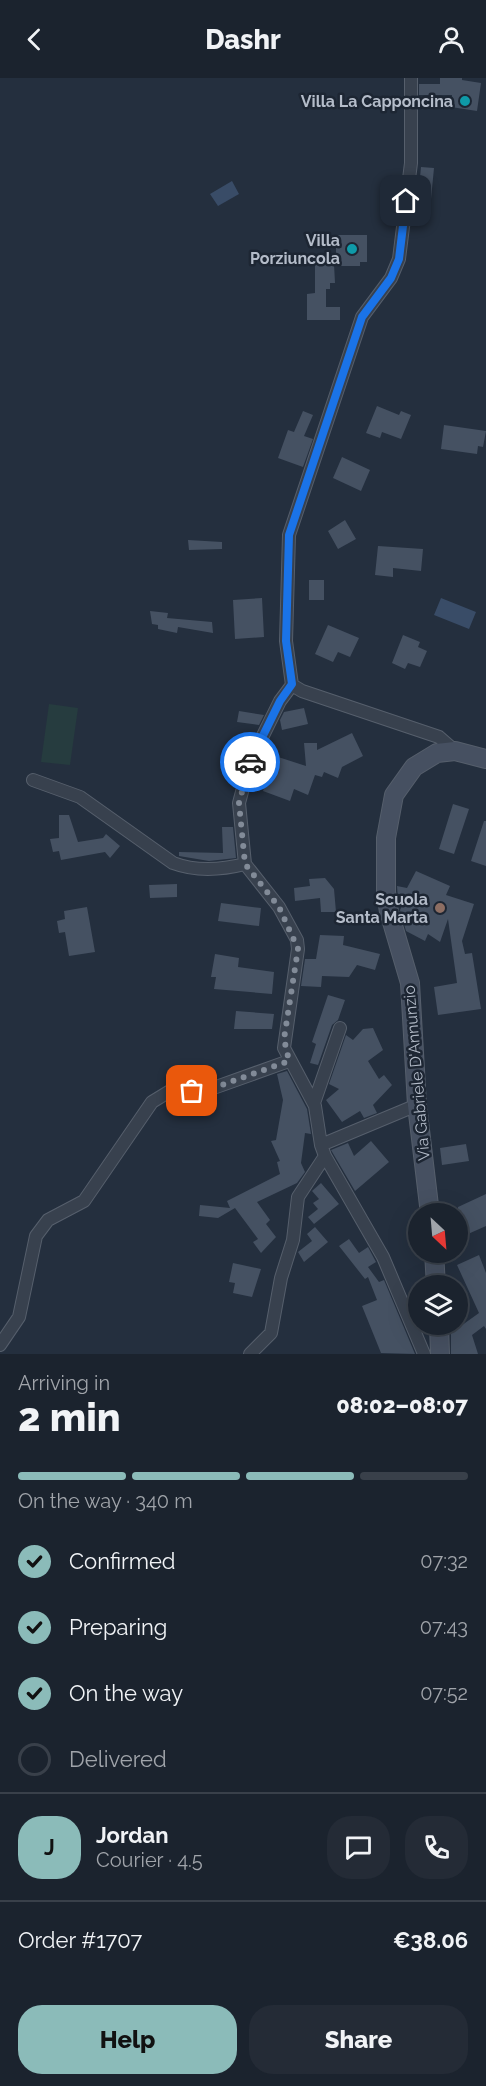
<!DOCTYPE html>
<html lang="en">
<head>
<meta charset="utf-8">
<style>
	body { margin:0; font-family:Raleway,sans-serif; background:#242b36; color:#f1f3f6; height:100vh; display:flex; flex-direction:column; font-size:22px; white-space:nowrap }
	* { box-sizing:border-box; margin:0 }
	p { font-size:20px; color:#a0a4aa }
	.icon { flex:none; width:33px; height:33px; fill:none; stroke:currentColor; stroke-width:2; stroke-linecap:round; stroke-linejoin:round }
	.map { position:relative; height:1276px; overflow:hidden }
	.panel { display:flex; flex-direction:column; background:#1b232e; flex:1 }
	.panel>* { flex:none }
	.needle { width:39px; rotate:154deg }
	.fabs { position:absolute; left:408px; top:1125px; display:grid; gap:12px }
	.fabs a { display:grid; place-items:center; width:60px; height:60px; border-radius:50%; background:#1b232e; box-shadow:0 6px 24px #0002,0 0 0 2px #39404a; font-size:30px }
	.pin { position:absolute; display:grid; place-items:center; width:51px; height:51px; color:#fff; margin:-26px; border-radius:12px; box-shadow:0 3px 9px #0006 }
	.courier { position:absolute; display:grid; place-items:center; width:60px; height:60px; margin:-30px; border:4px solid #1a73e8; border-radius:50%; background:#fff; color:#222; box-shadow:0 2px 8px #0007 }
	.headline em { font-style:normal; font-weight:800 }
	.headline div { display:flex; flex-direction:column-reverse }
	.headline { display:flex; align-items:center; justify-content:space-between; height:102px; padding:0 18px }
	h1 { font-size:39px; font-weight:800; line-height:45px }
	.bar { display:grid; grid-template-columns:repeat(4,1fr); gap:9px 6px; align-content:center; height:72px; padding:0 18px }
	.bar i { height:8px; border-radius:4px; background:#39404a }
	.bar .selected { background:#8bbbb9 }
	.bar p { grid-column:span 4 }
	.line { display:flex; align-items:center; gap:15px; padding:0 18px; border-top:2px solid #39404a }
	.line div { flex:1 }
	.round { display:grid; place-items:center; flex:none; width:63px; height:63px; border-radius:24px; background:#242b36 }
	ol { padding:0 18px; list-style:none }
	li { display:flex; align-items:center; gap:18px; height:66px }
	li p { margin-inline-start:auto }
	li .icon { padding:6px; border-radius:50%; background:#8bbbb9; color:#111; stroke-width:4 }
	li:last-child { color:#a0a4aa }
	li i { width:33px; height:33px; border:3px solid #39404a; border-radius:50% }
	.primary-button { display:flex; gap:12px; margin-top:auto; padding:12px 18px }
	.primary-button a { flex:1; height:69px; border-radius:24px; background:#8bbbb9; color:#111; font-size:24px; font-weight:800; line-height:69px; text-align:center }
	.primary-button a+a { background:#242b36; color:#f1f3f6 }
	header { display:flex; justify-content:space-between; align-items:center; height:78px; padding:0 18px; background:#1b232e; font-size:27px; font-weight:800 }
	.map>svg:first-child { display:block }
</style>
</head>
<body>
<header><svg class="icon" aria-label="back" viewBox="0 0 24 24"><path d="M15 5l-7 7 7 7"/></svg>Dashr<svg class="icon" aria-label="person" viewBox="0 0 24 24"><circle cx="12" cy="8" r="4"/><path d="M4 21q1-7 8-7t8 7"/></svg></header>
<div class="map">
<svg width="486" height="1276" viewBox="0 0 486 1276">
	<rect width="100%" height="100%" fill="#242f3e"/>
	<!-- green -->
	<path fill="#263c3f" d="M49 626 78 630 70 687 41 684Z"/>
	<!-- water -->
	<path fill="#394c67" d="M232 103 239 116 218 128 210 116Z
		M441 520 476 534 469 551 434 537Z"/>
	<!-- building -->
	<path fill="#455162" d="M440 0H462V2L481 5 477 33 451 29 452 17H419V6H440Z
		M421 89 434 90 431 121 418 120Z
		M336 157H367V184H360V188H336Z
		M315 186H334L335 205H330V211H326V229H340V242H307V216L315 215Z
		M377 328 399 337 401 333 411 337 401 361 382 354 380 360 366 355Z
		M303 333 313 337 304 358 313 361 303 389 278 380 288 352 294 354Z
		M444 347 486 353 483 369 478 368 477 376 441 371Z
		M342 379 370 392 361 413 333 400Z
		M345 442 356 461 338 471 328 453Z
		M188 462 222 464V471L189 472Z
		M378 468 423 471 421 493 393 490V499L375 497Z
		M309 502H324V522H309Z
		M262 520 264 559 235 561 233 522Z
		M150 533 168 535 167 540 212 544 213 555 178 549 177 555 158 551V547L152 546Z
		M328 547 359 560 350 579 338 574 333 584 315 576Z
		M403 557 420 564 418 569 427 573 420 589 408 585 405 591 392 585Z
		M304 630 308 646 282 652 280 642 284 634Z
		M239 633 264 637 259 647 237 644Z
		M352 655 363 678 342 689 338 700 324 694 322 699 315 697 308 717 294 711 290 723 263 713 275 678 306 688 304 665H317V672Z
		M453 726 469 731 454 776 439 771Z
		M59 737H69L78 764 103 760 106 756 120 768 110 780 105 774 61 782 59 773 53 774 50 761 59 760Z
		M484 743H486V788L471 783Z
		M222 749H233L236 780 209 783 179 778V774L223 775Z
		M416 793 450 808 446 817 474 826 462 863 465 876 472 875 481 931 438 937 434 909 457 905 448 841 440 864 428 856 425 863 406 853 400 832 404 824 398 821 397 808 407 810Z
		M325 800 334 811 336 834H321L320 820 295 823 294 810 310 808 309 801Z
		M177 806V819L150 820 149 807Z
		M221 825 261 830 259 848 218 843Z
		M87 829 95 874 69 878 65 854 59 855 57 843 65 841 64 833Z
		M320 857 344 858 343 867 380 876 375 892 357 887 349 899 322 898 321 909 301 908 305 881H316Z
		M215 876 239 880 238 889 274 894 272 916 214 911 216 899H211Z
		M328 917 345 922 338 942 332 947 318 987 310 985 316 966 312 964Z
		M236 933 274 936 272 951H234Z
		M373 950 383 972 368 983 379 1001 384 997 392 1007 373 1027 377 1035 364 1040 360 1033 342 1044 326 1022 339 1011 329 1006 346 957 353 962 363 951Z
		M287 993 307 1031 311 1056 305 1055 301 1085 305 1094 297 1105 257 1124 270 1142 266 1146 276 1159 261 1175 253 1164 258 1161 235 1130 218 1140 199 1138 200 1127 230 1130 227 1123 280 1096 277 1084 280 1083 271 1063 276 1062 283 1022 277 996Z
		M371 1063 389 1084 355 1113 331 1072 348 1065 354 1078Z
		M466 1066 469 1083 442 1087 440 1070Z
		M321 1105 339 1126 314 1146 308 1139 318 1131 313 1125 319 1121 312 1113Z
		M486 1116V1148L468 1156 465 1151 458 1155V1129Z
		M315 1149 328 1164 304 1184 298 1174 312 1163 307 1156Z
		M349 1161 359 1175 368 1169 376 1184 368 1189 379 1204 384 1202 415 1276 381 1275 362 1228 377 1222 368 1199 365 1201 339 1168Z
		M479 1177 486 1195V1251L484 1248 472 1257 478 1276H451V1255L479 1235 457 1187Z
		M233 1185 261 1191 252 1219 233 1215 235 1205 229 1204Z"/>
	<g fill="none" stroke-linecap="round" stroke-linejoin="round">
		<defs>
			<path id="street" d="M292 607 280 623 250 684 239 725 245 786 279 829 297 862 298 871 284 970 315 1028 321 1067 325 1078 383 1179 424 1276
				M292 607 286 563 289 457 362 239 391 200 399 181 411 85V0
				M292 607 302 613 439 659 455 673
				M33 702 80 719 173 785C197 794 221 792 245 786
				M314 1025 340 950
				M321 1067 417 1027
				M0 1267 19 1239 36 1158 48 1142 84 1123 152 1024 170 1013H205L289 983
				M250 1276 271 1255 281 1200 293 1162 298 1119 325 1078"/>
			<path id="secondary" d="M430 1136 417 1027 410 905 389 834 386 814V760L394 717 414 689 437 675 455 673 486 681
				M434 1174 436 1208
				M439 1246 440 1276"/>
		</defs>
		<!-- street casing -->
		<use href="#street" stroke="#565f6c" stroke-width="14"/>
		<!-- secondary casing -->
		<use href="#secondary" stroke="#565f6c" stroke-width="20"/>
		<!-- street -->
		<use href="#street" stroke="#38414e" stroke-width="12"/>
		<!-- secondary -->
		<use href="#secondary" stroke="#465061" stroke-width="18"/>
	</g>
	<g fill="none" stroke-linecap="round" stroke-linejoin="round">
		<!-- done -->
		<path stroke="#828b98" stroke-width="6" stroke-dasharray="0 10.8" d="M192 1013H205L289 983 284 961 298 871 279 829 245 786 239 725 250 684"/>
		<!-- route -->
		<path stroke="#1a73e8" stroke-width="8" d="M250 684 280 623 292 606 286 563 289 457 362 239 391 200 399 181 406 123"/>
	</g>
	<!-- markers -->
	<g fill="#0f9aa8" stroke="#1d2633" stroke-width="2">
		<circle cx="465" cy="23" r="6"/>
		<circle cx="352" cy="171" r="6"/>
	</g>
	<circle fill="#8d6e63" stroke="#1d2633" stroke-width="2" cx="440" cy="830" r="6"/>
	<g text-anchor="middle" stroke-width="5" stroke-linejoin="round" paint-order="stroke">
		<!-- poi labels -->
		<g font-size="16" font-weight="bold" fill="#b4bcc9" stroke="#1d2633" text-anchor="end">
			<text x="453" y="29">Villa La Capponcina</text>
			<text x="340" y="168">Villa<tspan x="340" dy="18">Porziuncola</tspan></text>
			<text x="428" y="827">Scuola<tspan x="428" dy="18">Santa Marta</tspan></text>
		</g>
		<!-- street labels -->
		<g font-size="16" fill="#b4bcc9" stroke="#1d2633">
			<text transform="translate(416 995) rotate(-95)" y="6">Via Gabriele D'Annunzio</text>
		</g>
	</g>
</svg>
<div class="fabs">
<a><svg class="needle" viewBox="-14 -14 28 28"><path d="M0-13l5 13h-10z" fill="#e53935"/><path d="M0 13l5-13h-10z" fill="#a0a4aa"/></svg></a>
<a><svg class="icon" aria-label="layers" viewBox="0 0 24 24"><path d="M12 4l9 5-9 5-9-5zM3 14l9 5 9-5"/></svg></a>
</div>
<div class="pin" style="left:192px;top:1013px;background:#ea580c"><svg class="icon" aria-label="bag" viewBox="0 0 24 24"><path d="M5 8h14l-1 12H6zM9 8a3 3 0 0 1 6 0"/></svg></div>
<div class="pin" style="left:406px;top:123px;background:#1f2937"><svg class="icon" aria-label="home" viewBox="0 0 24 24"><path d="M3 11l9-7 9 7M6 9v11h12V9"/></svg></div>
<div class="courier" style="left:250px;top:684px"><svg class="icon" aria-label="car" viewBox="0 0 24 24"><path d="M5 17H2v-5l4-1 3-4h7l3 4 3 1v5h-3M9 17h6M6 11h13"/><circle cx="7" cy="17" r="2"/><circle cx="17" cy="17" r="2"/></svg></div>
</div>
<section class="panel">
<div class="headline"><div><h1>2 min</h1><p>Arriving in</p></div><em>08:02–08:07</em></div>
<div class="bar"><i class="selected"></i><i class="selected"></i><i class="selected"></i><i></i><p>On the way · 340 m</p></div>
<ol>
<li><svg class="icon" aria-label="check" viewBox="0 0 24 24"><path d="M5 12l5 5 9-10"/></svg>Confirmed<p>07:32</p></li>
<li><svg class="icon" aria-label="check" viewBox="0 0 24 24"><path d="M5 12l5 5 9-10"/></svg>Preparing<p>07:43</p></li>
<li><svg class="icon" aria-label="check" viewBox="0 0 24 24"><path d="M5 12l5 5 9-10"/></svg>On the way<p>07:52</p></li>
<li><i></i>Delivered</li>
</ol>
<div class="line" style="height:108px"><b class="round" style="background:#8bbbb9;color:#111">J</b><div><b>Jordan</b><p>Courier · 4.5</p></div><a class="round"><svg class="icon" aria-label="chat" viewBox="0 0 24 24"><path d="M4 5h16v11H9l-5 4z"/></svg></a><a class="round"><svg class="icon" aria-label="phone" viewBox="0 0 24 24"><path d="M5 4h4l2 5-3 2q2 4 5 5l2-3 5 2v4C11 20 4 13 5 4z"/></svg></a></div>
<div class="line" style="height:78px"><div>Order #1707</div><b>€38.06</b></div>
<div class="primary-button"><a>Help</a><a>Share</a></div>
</section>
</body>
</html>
